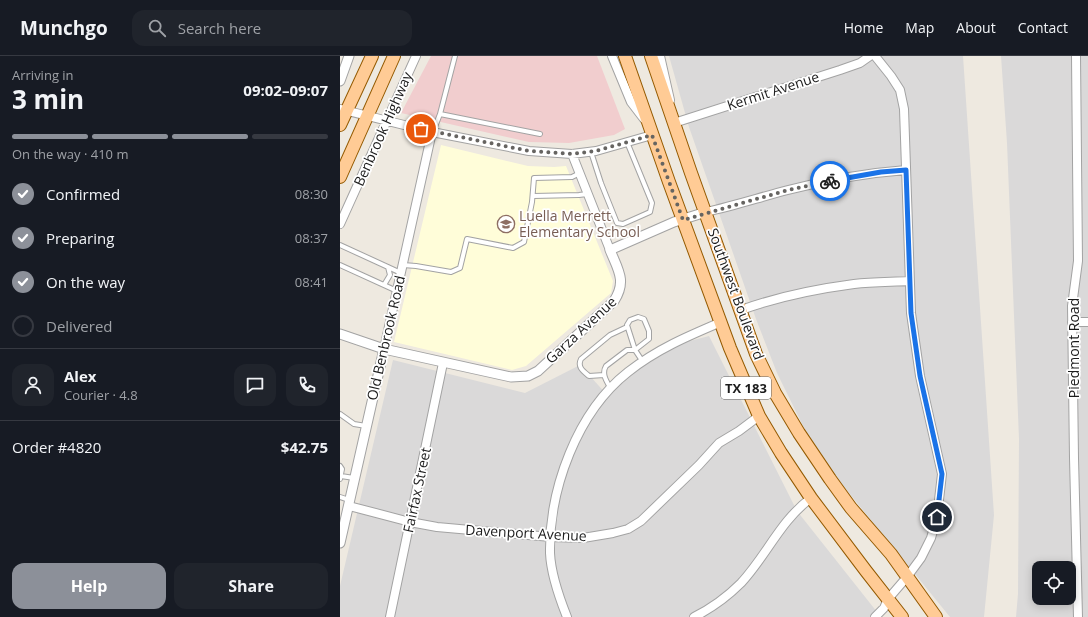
<!DOCTYPE html>
<html lang="en">
<head>
<meta charset="utf-8">
<style>
	body { margin:0; font-family:"Open Sans",sans-serif; background:#20242c; color:#f1f3f6; height:100vh; display:flex; flex-direction:column; font-size:15px; white-space:nowrap }
	* { box-sizing:border-box; margin:0 }
	p { font-size:13px; color:#9ea1a6 }
	.icon { flex:none; width:22px; height:22px; fill:none; stroke:currentColor; stroke-width:2; stroke-linecap:round; stroke-linejoin:round }
	.map { position:relative; flex:1; overflow:hidden }
	.panel { display:flex; flex-direction:column; background:#171b24; width:340px }
	.panel>* { flex:none }
	.buttons { position:absolute; left:692px; top:505px; display:grid; gap:8px }
	.buttons a { display:grid; place-items:center; width:44px; height:44px; border-radius:8px; background:#171b24; box-shadow:0 2px 10px #0003; font-size:20px }
	.pin { position:absolute; display:grid; place-items:center; width:34px; height:34px; color:#fff; margin:-17px; border:2px solid #fff; border-radius:50%; box-shadow:0 1px 4px #0007 }
	.courier { position:absolute; display:grid; place-items:center; width:40px; height:40px; margin:-20px; border:3px solid #1a73e8; border-radius:50%; background:#fff; color:#222; box-shadow:0 1px 5px #0007 }
	.headline em { font-style:normal; font-weight:700 }
	.headline div { display:flex; flex-direction:column-reverse }
	.headline { display:flex; align-items:center; justify-content:space-between; height:68px; padding:0 12px }
	h1 { font-size:26px; font-weight:700; line-height:30px }
	.bar { display:grid; grid-template-columns:repeat(4,1fr); gap:6px 4px; align-content:center; height:48px; padding:0 12px }
	.bar i { height:5px; border-radius:3px; background:#363941 }
	.bar .on { background:#8c9099 }
	.bar p { grid-column:span 4 }
	.line { display:flex; align-items:center; gap:10px; padding:0 12px; border-top:1px solid #363941 }
	.line div { flex:1 }
	.round { display:grid; place-items:center; flex:none; width:42px; height:42px; border-radius:12px; background:#20242c }
	ol { padding:0 12px; list-style:none }
	li { display:flex; align-items:center; gap:12px; height:44px }
	li p { margin-inline-start:auto }
	li .icon { padding:4px; border-radius:50%; background:#8c9099; color:#fff; stroke-width:4 }
	li:last-child { color:#9ea1a6 }
	li i { width:22px; height:22px; border:2px solid #363941; border-radius:50% }
	.action { display:flex; gap:8px; margin-top:auto; padding:8px 12px }
	.action a { flex:1; height:46px; border-radius:12px; background:#8c9099; color:#fff; font-size:16px; font-weight:700; line-height:46px; text-align:center }
	.action a+a { background:#20242c; color:#f1f3f6 }
	header { display:flex; align-items:center; gap:24px; box-sizing:border-box; height:56px; padding:0 20px; background:#171b24; border-bottom:1px solid #363941 }
	header strong { font-size:19px }
	nav { display:flex; gap:22px; margin-inline-start:auto; font-size:14px }
	.search { width:280px; height:36px; background:#20242c; display:flex; align-items:center; gap:10px; box-sizing:border-box; padding:0 14px; border-radius:12px; color:#9ea1a6; font-size:15px }
	main { display:flex; flex:1; min-height:0 }
	.map>svg:first-child { display:block }
</style>
</head>
<body>
<header>
<strong>Munchgo</strong>
<div class="search"><svg class="icon" aria-label="search" viewBox="0 0 24 24"><circle cx="10" cy="10" r="6"/><path d="M15 15l6 6"/></svg>Search here</div>
<nav><a>Home</a><a>Map</a><a>About</a><a>Contact</a></nav>
</header>
<main>
<section class="panel">
<div class="headline"><div><h1>3 min</h1><p>Arriving in</p></div><em>09:02–09:07</em></div>
<div class="bar"><i class="on"></i><i class="on"></i><i class="on"></i><i></i><p>On the way · 410 m</p></div>
<ol>
<li><svg class="icon" aria-label="check" viewBox="0 0 24 24"><path d="M5 12l5 5 9-10"/></svg>Confirmed<p>08:30</p></li>
<li><svg class="icon" aria-label="check" viewBox="0 0 24 24"><path d="M5 12l5 5 9-10"/></svg>Preparing<p>08:37</p></li>
<li><svg class="icon" aria-label="check" viewBox="0 0 24 24"><path d="M5 12l5 5 9-10"/></svg>On the way<p>08:41</p></li>
<li><i></i>Delivered</li>
</ol>
<div class="line" style="height:72px"><a class="round"><svg class="icon" aria-label="person" viewBox="0 0 24 24"><circle cx="12" cy="8" r="4"/><path d="M4 21q1-7 8-7t8 7"/></svg></a><div><b>Alex</b><p>Courier · 4.8</p></div><a class="round"><svg class="icon" aria-label="chat" viewBox="0 0 24 24"><path d="M4 5h16v11H9l-5 4z"/></svg></a><a class="round"><svg class="icon" aria-label="phone" viewBox="0 0 24 24"><path d="M5 4h4l2 5-3 2q2 4 5 5l2-3 5 2v4C11 20 4 13 5 4z"/></svg></a></div>
<div class="line" style="height:52px"><div>Order #4820</div><b>$42.75</b></div>
<div class="action"><a>Help</a><a>Share</a></div>
</section>
<div class="map">
<svg width="748" height="561" viewBox="0 0 748 561">
	<rect width="100%" height="100%" fill="#eee9e0"/>
	<!-- residential -->
	<path fill="#dad9d9" fill-rule="evenodd" d="M329 0H623L654 459 644 561H610L504 431 465 374 437 317 416 263 349 71Z
		M661 0H748V561H676L678 538 679 383 667 87ZM699 512H729V542H699Z
		M369 280 457 455 541 561H0V530L53 304 185 337 240 309 268 340 302 310 338 288Z"/>
	<!-- commercial -->
	<path fill="#f1cdce" d="M91 0H257L285 73 274 79 229 87 189 86 61 57Z"/>
	<!-- education -->
	<path fill="#fffdd9" d="M101 89 188 110 214 111 226 110 273 225 271 237 186 310 172 314 54 286Z"/>
	<g fill="none" stroke-linecap="round" stroke-linejoin="round">
		<defs>
			<path id="service" d="M115 0 100 58 200 78
				M93 76 100 58
				M251 96 261 127 277 167 283 168 310 156 312 147 287 86
				M193 140 239 139 247 138
				M0 189 61 217
				M0 209 57 235
				M63 209 76 210 111 216 120 212 127 183 173 192 184 186 192 146 194 122 232 121 240 117
				M44 229 50 219 48 211
				M298 261 304 263 309 275V283L295 294 287 269 290 264Z
				M264 319 249 320C243 315 237 311 241 303L270 279 287 271
				M271 333C267 326 261 318 266 310L287 294H295L303 306
				M0 358 14 368 26 370
				M0 410 2 413 0 423
				M1 420 14 422
				M0 441 9 444"/>
			<path id="minor" d="M272 0 291 46 304 63
				M320 0 330 44
				M736 0 738 205 732 250 734 402 738 561
				M0 53 92 76 189 95 232 98 256 95 312 79
				M334 67 500 14 520 7 530 0
				M232 98 270 194
				M366 156C393 150 421 141 448 134 487 124 526 117 566 114
				M0 168 76 0
				M401 254C437 241 476 233 514 228 532 226 551 226 569 225
				M732 266H748
				M44 293 92 76
				M9 450 70 466 97 471 211 481 243 482 273 477 288 473 301 465 359 409 379 387 399 375 419 360
				M50 561 103 307
				M227 561C219 541 211 519 210 497 209 433 237 356 288 316 317 293 348 280 381 266
				M354 561C372 552 387 541 401 527 427 499 440 465 471 442
				M535 561 544 552 548 543 567 521 581 502 591 482 597 461 602 418 580 320 571 257 564 53 560 34 551 20 535 0"/>
			<path id="tertiary" d="M0 25 9 0
				M0 278 44 293 171 321 188 320 198 315 274 245C287 225 278 214 270 194L334 166 366 156
				M0 487 44 293"/>
			<path id="primary" d="M285 0 329 126 390 292 419 360 441 397 471 442 526 515 562 561
				M311 0 351 117 416 298 435 337 459 377 490 423 511 452 551 498 596 561
				M0 69 32 0
				M0 121 54 0"/>
		</defs>
		<!-- service casing -->
		<use href="#service" stroke="#a3a3a3" stroke-width="6"/>
		<!-- minor casing -->
		<use href="#minor" stroke="#a3a3a3" stroke-width="10"/>
		<!-- tertiary casing -->
		<use href="#tertiary" stroke="#a3a3a3" stroke-width="11"/>
		<!-- primary casing -->
		<use href="#primary" stroke="#945a00" stroke-width="14"/>
		<!-- service -->
		<use href="#service" stroke="#fff" stroke-width="4"/>
		<!-- minor -->
		<use href="#minor" stroke="#fff" stroke-width="8"/>
		<!-- tertiary -->
		<use href="#tertiary" stroke="#fff" stroke-width="9"/>
		<!-- primary -->
		<use href="#primary" stroke="#ffcb95" stroke-width="12"/>
	</g>
	<g fill="none" stroke-linecap="round" stroke-linejoin="round">
		<!-- done -->
		<path stroke="#666461" stroke-width="4" stroke-dasharray="0 7.2" d="M81 73 189 95 232 98 256 95 312 79 343 164 448 134 490 125"/>
		<!-- route -->
		<path stroke="#1a73e8" stroke-width="5" d="M490 125 541 116 566 114 571 257 580 320 602 418 597 461"/>
	</g>
	<!-- icons -->
	<defs>
		<symbol id="school-ring" viewBox="-11 -11 22 22"><circle r="9.5" fill="#fff" stroke="#8d6e63" stroke-width="1.5"/><path d="M0-5L7-2L0 1L-7-2ZM-4 1L0 2.5L4 1V4Q0 6-4 4Z" fill="#8d6e63"/></symbol>
	</defs>
	<g fill-rule="evenodd">
		<use href="#school-ring" x="156" y="158" width="20" height="20"/>
	</g>
	<g text-anchor="middle" stroke-width="3.5" stroke-linejoin="round" paint-order="stroke">
		<!-- shield labels -->
		<rect fill="#fff" stroke="#606060" stroke-width="1" x="381" y="321" width="50" height="22" rx="3"/>
		<g font-size="13" font-weight="bold" fill="#1c1c1c">
			<text x="406" y="337">TX 183</text>
		</g>
		<!-- street labels -->
		<g font-size="14" fill="#1c1c1c" stroke="#fff">
			<text transform="translate(433 35) rotate(-18)" y="5">Kermit Avenue</text>
			<text transform="translate(43 73) rotate(-66)" y="5">Benbrook Highway</text>
			<text transform="translate(396 238) rotate(70)" y="5">Southwest Boulevard</text>
			<text transform="translate(241 274) rotate(-43)" y="5">Garza Avenue</text>
			<text transform="translate(46 282) rotate(-77)" y="5">Old Benbrook Road</text>
			<text transform="translate(734 292) rotate(-90)" y="5">Piedmont Road</text>
			<text transform="translate(77 434) rotate(-78)" y="5">Fairfax Street</text>
			<text transform="translate(186 477) rotate(3)" y="5">Davenport Avenue</text>
		</g>
		<!-- education labels -->
		<g font-size="14" fill="#785e54" stroke="#fff" text-anchor="start">
			<text x="179" y="165">Luella Merrett<tspan x="179" dy="16">Elementary School</tspan></text>
		</g>
	</g>
</svg>
<div class="buttons">
<a><svg class="icon" aria-label="locate" viewBox="0 0 24 24"><circle cx="12" cy="12" r="6"/><path d="M12 2v4M12 18v4M2 12h4M18 12h4"/></svg></a>
</div>
<div class="pin" style="left:81px;top:73px;background:#ea580c"><svg class="icon" aria-label="bag" viewBox="0 0 24 24"><path d="M5 8h14l-1 12H6zM9 8a3 3 0 0 1 6 0"/></svg></div>
<div class="pin" style="left:597px;top:461px;background:#1f2937"><svg class="icon" aria-label="home" viewBox="0 0 24 24"><path d="M3 11l9-7 9 7M6 9v11h12V9"/></svg></div>
<div class="courier" style="left:490px;top:125px"><svg class="icon" aria-label="bike" viewBox="0 0 24 24"><circle cx="6" cy="16" r="4"/><circle cx="18" cy="16" r="4"/><path d="M6 16l4-8h5l3 8M10 8l3 8H6M13 5h3"/></svg></div>
</div>
</main>
</body>
</html>
